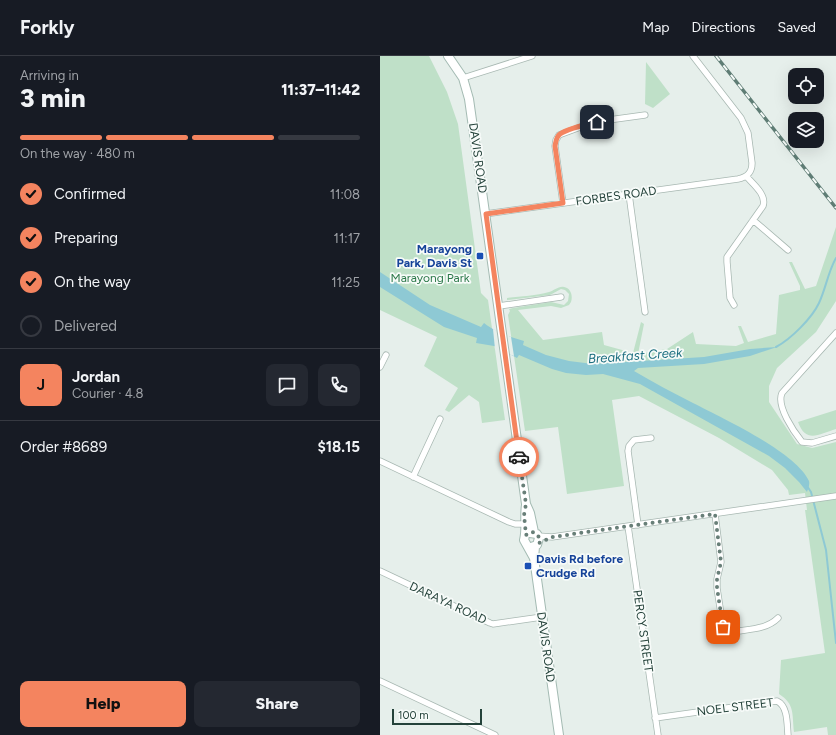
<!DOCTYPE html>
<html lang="en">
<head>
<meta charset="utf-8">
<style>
	body { margin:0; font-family:Figtree,sans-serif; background:#242831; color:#f1f3f6; height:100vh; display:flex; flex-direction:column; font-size:15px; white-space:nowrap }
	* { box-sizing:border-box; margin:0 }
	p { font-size:13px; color:#9ea1a6 }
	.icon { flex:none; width:22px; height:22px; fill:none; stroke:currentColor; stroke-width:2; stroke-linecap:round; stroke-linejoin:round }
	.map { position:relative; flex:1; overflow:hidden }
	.details { display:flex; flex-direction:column; background:#171b24; width:380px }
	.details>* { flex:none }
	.fabs { position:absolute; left:408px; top:12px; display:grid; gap:8px }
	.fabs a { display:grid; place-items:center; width:36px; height:36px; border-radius:8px; background:#171b24; box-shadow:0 4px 16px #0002; font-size:20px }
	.scale { position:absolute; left:12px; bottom:10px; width:90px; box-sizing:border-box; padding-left:4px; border:2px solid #24423a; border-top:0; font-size:11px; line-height:14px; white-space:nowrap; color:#24423a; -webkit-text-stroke:3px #f7fbf9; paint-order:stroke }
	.pin { position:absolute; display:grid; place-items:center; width:34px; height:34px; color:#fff; margin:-17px; border-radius:8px; box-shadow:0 2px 6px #0006 }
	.courier { position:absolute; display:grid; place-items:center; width:40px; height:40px; margin:-20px; border:3px solid #f4845f; border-radius:50%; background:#fff; color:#222; box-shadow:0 1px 5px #0007 }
	.head em { font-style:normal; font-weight:800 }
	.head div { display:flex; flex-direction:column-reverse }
	.head { display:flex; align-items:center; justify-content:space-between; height:68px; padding:0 20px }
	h1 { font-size:26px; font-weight:800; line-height:30px }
	.bar { display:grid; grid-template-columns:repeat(4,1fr); gap:6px 4px; align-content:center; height:48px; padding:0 20px }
	.bar i { height:5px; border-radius:3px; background:#363941 }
	.bar .current { background:#f4845f }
	.bar p { grid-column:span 4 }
	.line { display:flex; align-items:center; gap:10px; padding:0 20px; border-top:1px solid #363941 }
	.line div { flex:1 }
	.round { display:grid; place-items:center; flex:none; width:42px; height:42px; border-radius:8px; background:#242831 }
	ol { padding:0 20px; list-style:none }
	li { display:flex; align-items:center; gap:12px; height:44px }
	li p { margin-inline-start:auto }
	li .icon { padding:4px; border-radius:50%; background:#f4845f; color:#111; stroke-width:4 }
	li:last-child { color:#9ea1a6 }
	li i { width:22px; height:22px; border:2px solid #363941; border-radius:50% }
	.action { display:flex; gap:8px; margin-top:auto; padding:8px 20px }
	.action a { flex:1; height:46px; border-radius:8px; background:#f4845f; color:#111; font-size:16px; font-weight:800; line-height:46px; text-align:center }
	.action a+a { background:#242831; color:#f1f3f6 }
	header { display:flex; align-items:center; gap:24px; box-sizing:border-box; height:56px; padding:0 20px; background:#171b24; border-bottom:1px solid #363941 }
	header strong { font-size:19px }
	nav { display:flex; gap:22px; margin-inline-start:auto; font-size:14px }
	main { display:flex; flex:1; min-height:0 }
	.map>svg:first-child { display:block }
</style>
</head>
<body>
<header>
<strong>Forkly</strong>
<nav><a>Map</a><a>Directions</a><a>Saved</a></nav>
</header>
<main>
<section class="details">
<div class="head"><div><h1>3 min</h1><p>Arriving in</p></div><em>11:37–11:42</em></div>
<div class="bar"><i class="current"></i><i class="current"></i><i class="current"></i><i></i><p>On the way · 480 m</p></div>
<ol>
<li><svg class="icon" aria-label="check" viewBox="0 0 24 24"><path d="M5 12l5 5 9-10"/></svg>Confirmed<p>11:08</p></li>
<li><svg class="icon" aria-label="check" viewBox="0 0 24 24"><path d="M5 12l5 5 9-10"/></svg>Preparing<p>11:17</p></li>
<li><svg class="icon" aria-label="check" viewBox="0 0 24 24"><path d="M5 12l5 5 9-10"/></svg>On the way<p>11:25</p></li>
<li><i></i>Delivered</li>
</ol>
<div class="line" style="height:72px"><b class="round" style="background:#f4845f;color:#111">J</b><div><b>Jordan</b><p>Courier · 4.8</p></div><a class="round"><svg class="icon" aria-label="chat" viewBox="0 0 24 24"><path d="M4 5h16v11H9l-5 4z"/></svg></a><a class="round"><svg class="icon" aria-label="phone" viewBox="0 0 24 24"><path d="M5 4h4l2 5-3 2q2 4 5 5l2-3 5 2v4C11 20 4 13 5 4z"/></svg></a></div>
<div class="line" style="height:52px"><div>Order #8689</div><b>$18.15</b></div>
<div class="action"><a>Help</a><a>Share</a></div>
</section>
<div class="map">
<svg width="456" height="679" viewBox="0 0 456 679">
	<rect width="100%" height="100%" fill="#e6efeb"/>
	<!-- green -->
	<path fill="#bfe0c8" d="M0 0H49L67 36 78 68 101 237 108 244 125 364 102 367 99 346 89 339 69 356 65 354 78 332 44 310 57 281 0 254Z
		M266 6 290 38 273 52 265 48Z
		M456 171V245L436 276 397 312 389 330V346L417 388 432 392 456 386V679H448L447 671 414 676C412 658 415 648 399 638L401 604 445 597 425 454H427L425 437 409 439 408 434 392 414 339 382 259 340 232 344 244 430 187 438 178 371 145 375 128 259 130 255 129 253 133 252 171 246 184 249 188 245 189 238 185 234 181 233 170 239 127 244V242C141 240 156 240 169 236 174 235 178 230 184 231 191 232 193 240 191 246L189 249 181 252 171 250 138 254 163 284 222 276 224 289 253 297 261 266 264 268 258 298 287 293 313 276 316 288 356 290 364 287 358 270H361L368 286 396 278 399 239 420 234V230L409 206H412L425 233 436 230Z
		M456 354V373C439 378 426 388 418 366Z"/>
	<!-- water -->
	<path fill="#8ec9d4" d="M0 216 50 249 101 271 104 267C117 277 129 281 144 285L143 289 166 299 189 305 213 308 324 301 370 293 397 291 370 300 324 308 258 312 254 315C273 326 293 337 313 347 342 362 416 396 429 425 430 429 428 433 427 436L419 426 405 412 389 400 260 328 223 318 206 319 186 317 172 313 139 299 137 302 114 290 96 287 97 282 64 271 0 231Z"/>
	<!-- pier -->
	<path fill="#e6efeb" d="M113 273 131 281 134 300 115 293Z"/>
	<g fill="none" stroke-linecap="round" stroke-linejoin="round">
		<!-- stream -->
		<path stroke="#8ec9d4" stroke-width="2" d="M396 291C411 283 432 262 439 247 446 232 448 216 456 202
			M427 430 431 436 446 494 456 587"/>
		<defs>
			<path id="street" d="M83 22 152 0
				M249 138 265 256
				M183 147 175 90 176 84 179 79 214 66 265 59
				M105 158 358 123C368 121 372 116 372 107L368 77 361 62 313 0
				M373 164 408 194
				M354 249 350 242 347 206V201L383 150C387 139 373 128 366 120
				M119 250 181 241
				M456 277 402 337C396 350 414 376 422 386L432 387 456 380
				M0 311 6 299
				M0 405 129 466 135 468H145
				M33 421 60 363
				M335 458 341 506 337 523V532L343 571 349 575 353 576C368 573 386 574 398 562
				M258 469 248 395 249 390 254 384 271 382
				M248 470 278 679
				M158 480 172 481 456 440
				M0 515 110 567 113 568 162 561
				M0 625 115 679
				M275 662 397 645C408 650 407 668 408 679"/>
			<path id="secondary" d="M68 0 83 22 89 43 146 448 150 457 154 476
				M146 449C144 461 147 473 144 484L154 502
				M150 477 157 478 159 482 157 489 151 491
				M155 491 154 502 179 679"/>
		</defs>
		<!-- street casing -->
		<use href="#street" stroke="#a8b8b2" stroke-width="7"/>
		<!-- secondary casing -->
		<use href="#secondary" stroke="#a4bbb3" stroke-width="10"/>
		<!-- street -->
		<use href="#street" stroke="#fff" stroke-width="5.5"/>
		<!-- secondary -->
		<use href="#secondary" stroke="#fff" stroke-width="8"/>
		<defs>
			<path id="rail" d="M336 0 456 152"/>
		</defs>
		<!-- rail casing -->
		<use href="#rail" stroke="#5f7d75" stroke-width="3.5"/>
		<!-- rail -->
		<use href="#rail" stroke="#f7fbf9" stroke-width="2" stroke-dasharray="6" stroke-linecap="butt"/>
	</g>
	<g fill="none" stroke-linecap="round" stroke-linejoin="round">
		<!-- done -->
		<path stroke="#687f78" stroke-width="4" stroke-dasharray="0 7.2" d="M139 401 146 448 144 459 146 479 152 476C158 478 160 481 159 487L172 481 335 458 341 506 337 523V532L343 571"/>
		<!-- route -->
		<path stroke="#f4845f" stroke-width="5" d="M139 401 106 158 183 147 175 90C176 85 176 81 180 78 187 73 208 68 217 66"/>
	</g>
	<!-- markers -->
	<g fill="#1a4fb4" stroke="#f7fbf9" stroke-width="1.5">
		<rect x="96" y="196" width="8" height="8" rx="2"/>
		<rect x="144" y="506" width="8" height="8" rx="2"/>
	</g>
	<g text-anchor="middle" stroke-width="3.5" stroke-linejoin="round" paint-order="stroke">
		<!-- street labels -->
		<g font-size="12" fill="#24423a" stroke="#f7fbf9">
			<text transform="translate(98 102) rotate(82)" y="4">DAVIS ROAD</text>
			<text transform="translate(236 140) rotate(-8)" y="4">FORBES ROAD</text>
			<text transform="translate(68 547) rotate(25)" y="4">DARAYA ROAD</text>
			<text transform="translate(263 575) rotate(82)" y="4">PERCY STREET</text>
			<text transform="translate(166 591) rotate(82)" y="4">DAVIS ROAD</text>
			<text transform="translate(355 651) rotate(-7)" y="4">NOEL STREET</text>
		</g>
		<!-- transit labels -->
		<g font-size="12" font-weight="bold" fill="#164399" stroke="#f7fbf9" text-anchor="end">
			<text x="92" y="197">Marayong<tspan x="92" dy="14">Park, Davis St</tspan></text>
			<text x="156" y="507" text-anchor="start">Davis Rd before<tspan x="156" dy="14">Crudge Rd</tspan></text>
		</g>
		<!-- park labels -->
		<g font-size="12" fill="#2d7a4b" stroke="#f7fbf9">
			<text x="50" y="226">Marayong Park</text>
		</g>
		<!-- water labels -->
		<g font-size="13" font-style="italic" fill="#1c6f80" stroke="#f7fbf9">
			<text transform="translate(255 299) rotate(-4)" y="5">Breakfast Creek</text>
		</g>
	</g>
</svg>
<div class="fabs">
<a><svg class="icon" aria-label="locate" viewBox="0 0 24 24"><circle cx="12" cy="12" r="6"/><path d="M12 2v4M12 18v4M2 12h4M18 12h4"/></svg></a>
<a><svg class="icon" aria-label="layers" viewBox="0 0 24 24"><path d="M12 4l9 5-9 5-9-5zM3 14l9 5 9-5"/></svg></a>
</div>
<div class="scale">100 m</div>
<div class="pin" style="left:343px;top:571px;background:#ea580c"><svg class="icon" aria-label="bag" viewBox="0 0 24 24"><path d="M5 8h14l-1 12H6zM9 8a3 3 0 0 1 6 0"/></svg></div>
<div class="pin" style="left:217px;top:66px;background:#1f2937"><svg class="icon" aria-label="home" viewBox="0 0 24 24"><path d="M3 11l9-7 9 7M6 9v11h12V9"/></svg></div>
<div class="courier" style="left:139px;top:401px"><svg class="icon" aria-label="car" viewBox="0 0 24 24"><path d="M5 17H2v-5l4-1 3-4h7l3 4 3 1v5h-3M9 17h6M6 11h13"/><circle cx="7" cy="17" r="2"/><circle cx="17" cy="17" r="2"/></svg></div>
</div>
</main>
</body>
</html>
